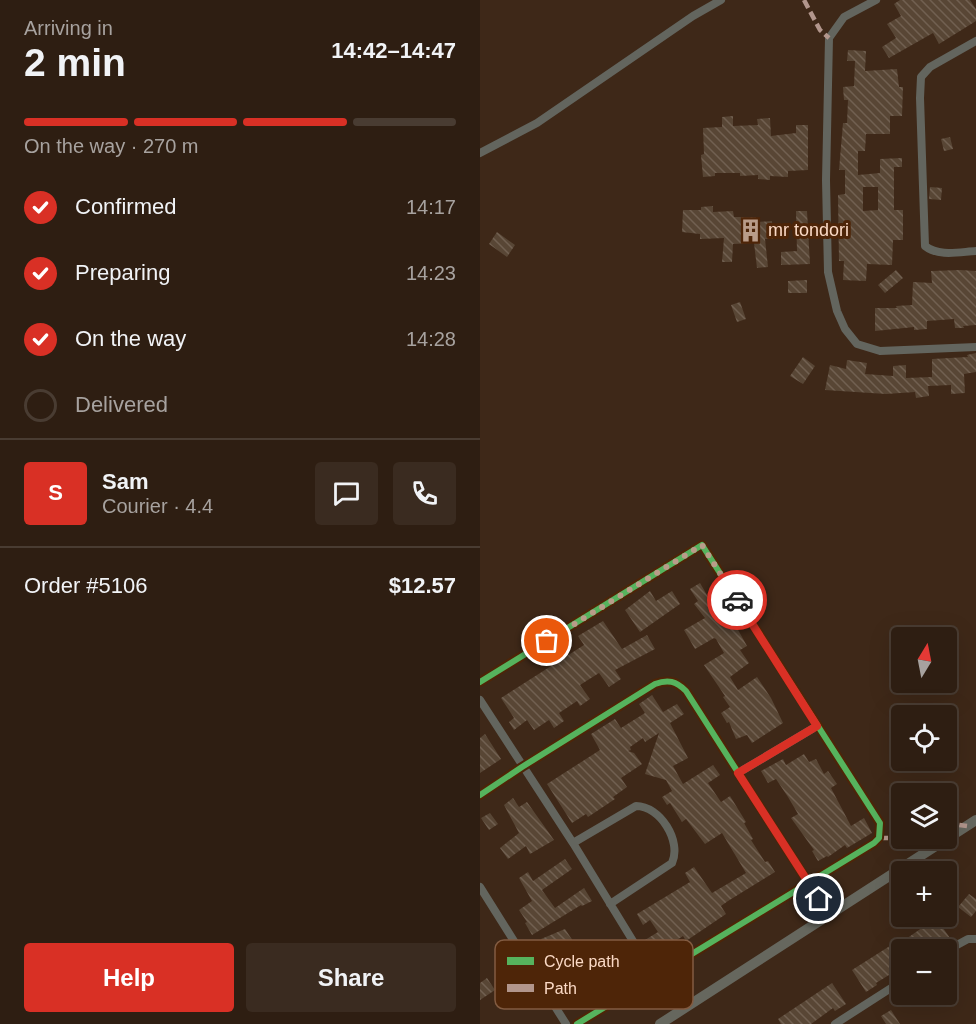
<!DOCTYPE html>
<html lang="en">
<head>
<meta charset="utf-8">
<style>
	body { margin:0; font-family:Helvetica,sans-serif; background:#3a2b20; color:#f1f3f6; height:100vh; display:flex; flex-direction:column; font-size:22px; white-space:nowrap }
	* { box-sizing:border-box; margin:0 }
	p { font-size:20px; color:#a7a29f }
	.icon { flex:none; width:33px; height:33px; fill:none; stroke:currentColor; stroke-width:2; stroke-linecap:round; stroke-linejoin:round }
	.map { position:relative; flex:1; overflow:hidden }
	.drawer { display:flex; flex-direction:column; background:#2e1e12; width:480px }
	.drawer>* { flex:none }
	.needle { width:39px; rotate:10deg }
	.tools { position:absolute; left:411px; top:627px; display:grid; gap:12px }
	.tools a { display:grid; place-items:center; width:66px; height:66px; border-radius:6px; background:#2e1e12; box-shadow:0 6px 24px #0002,0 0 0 2px #493c32; font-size:30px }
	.pin { position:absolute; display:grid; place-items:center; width:51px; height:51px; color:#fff; margin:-26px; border:3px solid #fff; border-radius:50%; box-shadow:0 2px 6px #0007 }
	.courier { position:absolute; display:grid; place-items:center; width:60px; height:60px; margin:-30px; border:4px solid #d93025; border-radius:50%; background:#fff; color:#222; box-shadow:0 2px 8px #0007 }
	.head em { font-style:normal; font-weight:700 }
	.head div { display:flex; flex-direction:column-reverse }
	.head { display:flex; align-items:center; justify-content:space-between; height:102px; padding:0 24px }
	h1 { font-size:39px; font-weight:700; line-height:45px }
	.bar { display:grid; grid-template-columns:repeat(4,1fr); gap:9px 6px; align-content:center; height:72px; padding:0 24px }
	.bar i { height:8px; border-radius:4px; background:#493c32 }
	.bar .on { background:#d93025 }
	.bar p { grid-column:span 4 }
	.line { display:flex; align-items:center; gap:15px; padding:0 24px; border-top:2px solid #493c32 }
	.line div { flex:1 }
	.round { display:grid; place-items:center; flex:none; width:63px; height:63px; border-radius:6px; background:#3a2b20 }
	ol { padding:0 24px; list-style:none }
	li { display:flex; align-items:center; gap:18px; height:66px }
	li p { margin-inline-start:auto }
	li .icon { padding:6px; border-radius:50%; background:#d93025; color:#fff; stroke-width:4 }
	li:last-child { color:#a7a29f }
	li i { width:33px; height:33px; border:3px solid #493c32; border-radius:50% }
	.cta { display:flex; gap:12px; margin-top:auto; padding:12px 24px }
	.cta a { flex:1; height:69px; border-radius:6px; background:#d93025; color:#fff; font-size:24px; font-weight:700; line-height:69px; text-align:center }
	.cta a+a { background:#3a2b20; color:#f1f3f6 }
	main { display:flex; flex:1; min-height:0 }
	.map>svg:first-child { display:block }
</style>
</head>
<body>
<main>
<section class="drawer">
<div class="head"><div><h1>2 min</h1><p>Arriving in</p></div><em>14:42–14:47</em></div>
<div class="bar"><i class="on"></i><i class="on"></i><i class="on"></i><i></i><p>On the way · 270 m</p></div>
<ol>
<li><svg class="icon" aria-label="check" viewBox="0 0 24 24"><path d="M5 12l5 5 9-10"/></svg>Confirmed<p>14:17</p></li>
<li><svg class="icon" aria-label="check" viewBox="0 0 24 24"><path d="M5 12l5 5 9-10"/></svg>Preparing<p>14:23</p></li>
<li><svg class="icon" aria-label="check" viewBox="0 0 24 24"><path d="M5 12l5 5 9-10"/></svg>On the way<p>14:28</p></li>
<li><i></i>Delivered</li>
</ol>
<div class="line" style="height:108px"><b class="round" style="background:#d93025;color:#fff">S</b><div><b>Sam</b><p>Courier · 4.4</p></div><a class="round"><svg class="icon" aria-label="chat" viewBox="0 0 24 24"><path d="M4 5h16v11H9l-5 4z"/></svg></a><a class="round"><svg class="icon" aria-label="phone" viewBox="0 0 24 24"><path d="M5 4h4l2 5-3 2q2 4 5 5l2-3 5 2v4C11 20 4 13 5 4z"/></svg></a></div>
<div class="line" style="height:78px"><div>Order #5106</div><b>$12.57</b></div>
<div class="cta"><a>Help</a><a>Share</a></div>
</section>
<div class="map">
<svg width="496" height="1024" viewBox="0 0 496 1024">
	<defs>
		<pattern id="building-back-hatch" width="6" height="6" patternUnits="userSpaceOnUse" patternTransform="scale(1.5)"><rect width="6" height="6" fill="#584635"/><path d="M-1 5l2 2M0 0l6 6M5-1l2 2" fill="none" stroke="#716051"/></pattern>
	</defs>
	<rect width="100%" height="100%" fill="#3e2818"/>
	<!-- building -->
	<path fill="url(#building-back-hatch)" fill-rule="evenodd" d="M420 0H490L496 9V21L459 44 453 33 409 58 402 47 416 38 407 24 421 16 414 4Z
		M368 50 386 51 385 71 417 69 419 87H423L422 116H410V134H386L385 151H378V175L400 173V159L422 158V167H414V210H423V240H413L412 265 387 264 386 281 363 280 364 261H359L358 195 365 194V170H359L363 123H367L368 100H364L363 87 374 86 375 61H367ZM383 187H398V210L383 211Z
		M253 116V126L278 125 277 119 290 118 291 136 316 133V125H328V170L308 171V177L290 176V180L278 179V175L260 176V173H235V176L223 177 221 155 224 154 223 128 242 127V117Z
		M470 137 473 149 464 151 461 139Z
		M450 187 462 188 461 200 449 199Z
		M233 206V212L253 211 254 217H276V222L292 221 293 239H285L288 267 277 268 274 243 253 244 252 262H242L244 238 220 239V234L202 232 203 210H221V207Z
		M316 211H327L330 264 301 265V252L317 251Z
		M17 232 35 245 27 257 9 244Z
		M416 270 423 278 405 293 398 285Z
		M480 270 496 271V325L483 326 484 328H475L474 319 447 321V329L434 330V327L395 331V308H417L416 306 432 305 433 282 452 283 451 271Z
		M327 280V293H308V281Z
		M260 302 266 319 257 322 251 305Z
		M496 353V372L484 374 485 393 471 394V385L448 386 449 396 436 398 435 392 406 394 345 390 350 365 366 369 367 360 387 363 385 374 413 376V366L426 365V378L452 377V359L488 357 487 355Z
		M323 357 335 366 323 384 310 376Z
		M220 583 231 602 239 597 250 611 259 627 257 628 267 646 260 650 269 663 250 677 258 690 277 677 291 698 303 723 272 743 267 735 256 739 249 722 247 723 241 713 250 707 243 697 245 696 224 665 244 653 236 639 234 638 215 649 204 630 225 618 214 604 218 601 210 589Z
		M170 591 176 601 192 591 200 604 160 632 145 610Z
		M123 621 142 649 167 635 175 649 135 670 141 679 129 687 119 673 100 685 110 699 100 706 97 701 79 713 84 721 74 728 69 720 54 730 47 720 34 730 29 722 34 718 21 698 104 645 98 636Z
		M172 695 183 712 197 704 204 714 190 723 208 758 193 766 203 784 233 765 240 775 228 783 241 802 250 796 266 822 264 823 273 839 271 840 285 862 288 861 295 872 248 901 241 906 246 914 206 941 203 936 183 949 186 954 177 960 165 940 178 932 170 920 163 925 157 914 210 882 205 873 214 867 232 893 266 873 242 833 225 844 206 819 202 822 190 803 187 805 182 797 192 791 186 780 165 774 179 733 165 742 163 738 150 747 151 750 148 751 154 753 162 764 141 778 147 787 133 797 135 799 108 817 106 814 92 823 67 784 120 750 111 734 135 719 141 728 165 713 159 704Z
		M5 734 21 759 0 773V738Z
		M324 754 329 762 336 759 344 774 348 771 357 784 351 788 371 826 384 818 392 833 367 848 365 845 348 857 347 856 338 861 332 851 334 850 311 818 318 814 308 797 296 779 288 783 281 771 303 759 306 765Z
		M33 798 39 807 47 802 74 840 50 854 46 846 28 859 20 848 39 833 24 805Z
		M10 813 18 824 9 830 1 818Z
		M85 859 92 869 62 890 75 908 104 888 112 901 102 906 101 905 52 935 45 923 47 922 39 910 52 901 39 878 48 872 53 881Z
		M489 894 496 899V911L491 917 478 907Z
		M456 918 470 938 450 950H422V967L396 983 397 985 386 992 372 970 424 937 426 939Z
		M85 929 105 959 124 949 130 959 138 953 147 965 151 962 159 973 110 1006 107 1001 104 1003 98 994 91 998 86 990 93 986 81 966 84 964 70 944 65 947 61 939Z
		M7 978 15 990 0 1000V983Z
		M352 983 366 1004 355 1011 353 1008 331 1024H301L298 1019Z
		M411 1010 420 1024H406L401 1016Z"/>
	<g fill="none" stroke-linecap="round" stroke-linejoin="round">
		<!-- street -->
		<path stroke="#63655e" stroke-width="8" d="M396 0 364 17 349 38 346 180 348 272 357 311 365 329 377 344 400 351 496 347
			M496 41 450 67 441 77 440 98 445 246C459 257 479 252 496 251
			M0 153 57 123 213 16 241 0
			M0 682 222 545 400 823 399 838 394 843 97 1024
			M0 700 93 843 175 977
			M258 773 337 726
			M0 795 42 767 175 684C188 679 196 681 206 691L349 915
			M93 843 156 806C180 806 202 841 192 863L130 904
			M0 887 86 1024
			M466 951 488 939H496
			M355 1024 422 981"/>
		<!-- secondary -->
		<path stroke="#66675e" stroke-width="10" d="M180 1024 496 820"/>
		<!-- quiet -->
		<path stroke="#b2968c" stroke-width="4.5" stroke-dasharray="9 4.5" stroke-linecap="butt" d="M324 0 340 30 349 38
			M466 823 487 826
			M399 838H408L422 835"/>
		<defs>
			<path id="cycleway" d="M0 682 222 545 400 823 399 838 394 843 97 1024
				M0 795 42 767 175 684C188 679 196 681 206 691L349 915"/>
		</defs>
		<!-- cycleway casing -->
		<use href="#cycleway" stroke="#4e2508" stroke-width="10"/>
		<!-- cycleway -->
		<use href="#cycleway" stroke="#56b35d" stroke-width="6"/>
	</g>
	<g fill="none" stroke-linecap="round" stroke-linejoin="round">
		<!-- done -->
		<path stroke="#b99c89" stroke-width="6" stroke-dasharray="0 10.8" d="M67 641 222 545 257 600"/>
		<!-- route -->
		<path stroke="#d93025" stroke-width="8" d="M257 600 337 726 258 773 339 899"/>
	</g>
	<!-- icons -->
	<defs>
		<symbol id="building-bare" viewBox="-9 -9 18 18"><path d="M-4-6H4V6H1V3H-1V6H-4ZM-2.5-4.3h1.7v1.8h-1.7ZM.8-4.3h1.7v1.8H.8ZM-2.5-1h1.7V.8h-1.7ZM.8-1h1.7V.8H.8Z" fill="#b99c89" stroke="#4e2508" stroke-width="2.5" paint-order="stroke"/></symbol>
	</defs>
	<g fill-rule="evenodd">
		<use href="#building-bare" x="254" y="214" width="33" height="33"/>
	</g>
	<g text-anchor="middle" stroke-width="6" stroke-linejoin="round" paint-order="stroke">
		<!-- poi labels -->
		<g font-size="18" fill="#fbdac6" stroke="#4e2508" text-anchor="start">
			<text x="288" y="236">mr tondori</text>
		</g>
	</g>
	<!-- legend -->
	<rect x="15" y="940" width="198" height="69" rx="9" fill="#4e2508" stroke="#825b41" stroke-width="1.5"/>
	<rect x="27" y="957" width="27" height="8" fill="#56b35d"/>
	<rect x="27" y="984" width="27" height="8" fill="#b2968c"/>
	<g font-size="16" fill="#fbdac6">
		<text x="64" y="967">Cycle path</text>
		<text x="64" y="994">Path</text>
	</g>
</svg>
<div class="tools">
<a><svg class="needle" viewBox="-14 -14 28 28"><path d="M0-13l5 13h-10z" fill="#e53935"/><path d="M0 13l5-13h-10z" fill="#a7a29f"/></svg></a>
<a><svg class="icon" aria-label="locate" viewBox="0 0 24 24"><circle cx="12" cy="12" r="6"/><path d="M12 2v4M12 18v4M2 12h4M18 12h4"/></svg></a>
<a><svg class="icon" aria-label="layers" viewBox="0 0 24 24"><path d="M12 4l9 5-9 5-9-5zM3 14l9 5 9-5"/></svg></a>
<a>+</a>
<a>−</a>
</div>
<div class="pin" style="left:67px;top:641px;background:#ea580c"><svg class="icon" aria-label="bag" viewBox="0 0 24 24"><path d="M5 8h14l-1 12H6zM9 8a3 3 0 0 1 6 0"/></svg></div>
<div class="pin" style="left:339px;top:899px;background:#1f2937"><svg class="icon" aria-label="home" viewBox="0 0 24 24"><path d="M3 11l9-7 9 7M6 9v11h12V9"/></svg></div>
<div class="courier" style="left:257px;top:600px"><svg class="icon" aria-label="car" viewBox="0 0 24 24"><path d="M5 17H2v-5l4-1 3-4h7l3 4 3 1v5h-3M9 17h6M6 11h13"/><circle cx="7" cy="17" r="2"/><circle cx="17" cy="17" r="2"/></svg></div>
</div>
</main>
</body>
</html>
